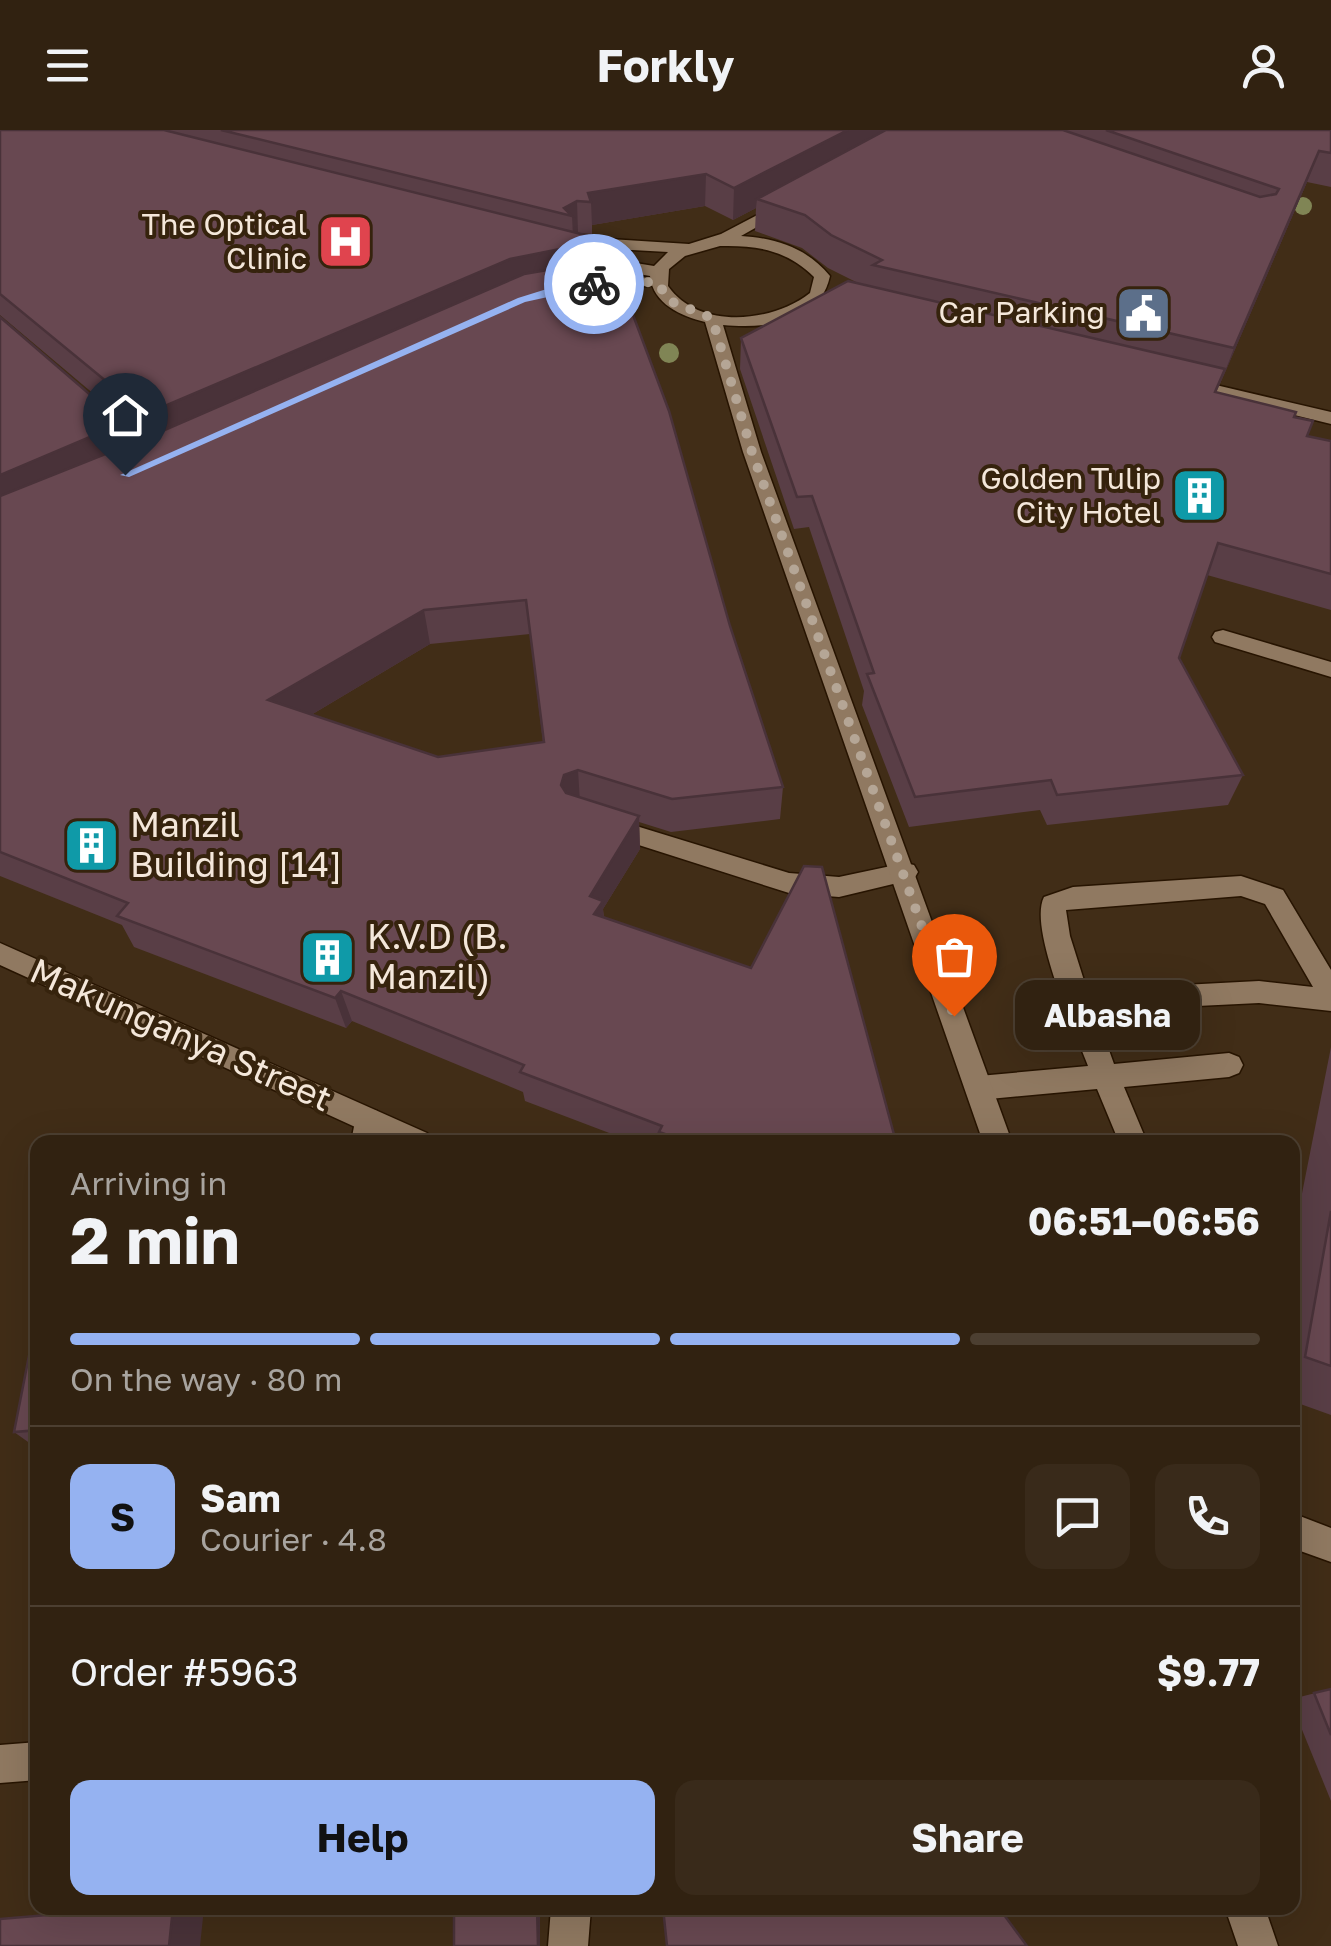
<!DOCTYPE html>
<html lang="en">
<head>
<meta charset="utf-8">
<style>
	body { margin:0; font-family:"Golos Text",sans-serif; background:#392a1a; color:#f1f3f6; height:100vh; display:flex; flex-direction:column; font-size:38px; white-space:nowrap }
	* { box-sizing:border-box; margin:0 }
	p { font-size:32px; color:#a8a49f }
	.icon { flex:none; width:55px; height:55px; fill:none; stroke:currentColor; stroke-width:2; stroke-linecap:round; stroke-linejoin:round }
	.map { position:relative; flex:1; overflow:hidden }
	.sheet { position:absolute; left:30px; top:1005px; width:1270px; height:780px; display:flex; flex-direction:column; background:#312211; border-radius:20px; box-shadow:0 10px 40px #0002,0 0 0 2px #4c3f31 }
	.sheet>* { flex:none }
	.pin { position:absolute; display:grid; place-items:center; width:85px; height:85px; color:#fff; margin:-102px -42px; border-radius:50% 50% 50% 0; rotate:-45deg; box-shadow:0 0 10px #0007 }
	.pin .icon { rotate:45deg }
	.courier { position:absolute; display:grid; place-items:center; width:100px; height:100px; margin:-50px; border:8px solid #95b2f1; border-radius:50%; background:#fff; color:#222; box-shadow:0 2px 12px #0007 }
	.bubble { position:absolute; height:70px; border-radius:20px; background:#312211; box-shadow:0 10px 40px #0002,0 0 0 2px #4c3f31; font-size:32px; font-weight:700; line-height:70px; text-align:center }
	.summary em { font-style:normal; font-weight:700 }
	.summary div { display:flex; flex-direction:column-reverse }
	.summary { display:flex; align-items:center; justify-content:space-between; height:170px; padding:0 40px }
	h1 { font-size:65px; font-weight:700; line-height:75px }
	.bar { display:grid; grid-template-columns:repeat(4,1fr); gap:15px 10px; align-content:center; height:120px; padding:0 40px }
	.bar i { height:12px; border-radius:8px; background:#4c3f31 }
	.bar .current { background:#95b2f1 }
	.bar p { grid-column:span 4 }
	.line { display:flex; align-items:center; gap:25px; padding:0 40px; border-top:2px solid #4c3f31 }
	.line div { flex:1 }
	.round { display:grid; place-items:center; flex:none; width:105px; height:105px; border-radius:20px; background:#392a1a }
	.cta { display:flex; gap:20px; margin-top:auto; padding:20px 40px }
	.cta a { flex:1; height:115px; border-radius:20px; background:#95b2f1; color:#111; font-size:40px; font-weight:700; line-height:115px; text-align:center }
	.cta a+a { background:#392a1a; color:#f1f3f6 }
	header { display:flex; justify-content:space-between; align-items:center; height:130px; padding:0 40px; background:#312211; font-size:45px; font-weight:700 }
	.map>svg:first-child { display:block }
</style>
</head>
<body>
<header><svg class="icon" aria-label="menu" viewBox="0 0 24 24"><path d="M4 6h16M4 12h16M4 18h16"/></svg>Forkly<svg class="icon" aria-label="person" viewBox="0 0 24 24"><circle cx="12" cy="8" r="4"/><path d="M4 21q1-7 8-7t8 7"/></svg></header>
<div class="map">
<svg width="1331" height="1816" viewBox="0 0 1331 1816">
	<rect width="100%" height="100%" fill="#412d17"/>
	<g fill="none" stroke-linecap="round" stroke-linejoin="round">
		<defs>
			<path id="service" d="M1223 500 1331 532V547L1215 512 1212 507 1215 502Z
				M607 687 789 743 839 747 905 733 914 735 918 742 914 749 839 767 789 763 598 702 595 696Z
				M1241 746 1283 760 1331 840V881L1259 873 1095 881 1114 934 1229 923 1239 927 1243 935 1239 943 1229 947 1124 957 1147 1012H1119L1097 959 979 970 969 966 965 958 969 950 979 946 1088 936C1075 902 1028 798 1044 767L1073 757ZM1241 766 1265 774 1313 857 1259 851 1087 860 1070 806 1066 780Z
				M367 978 377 981 381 990 380 1012H351L357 981Z
				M551 1778H591L588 1816H548Z"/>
			<path id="minor" d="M657 147 665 152 663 155 584 160 576 155 584 150Z
				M0 813 427 1003 432 1012H388L0 835Z
				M38 1612V1650L0 1653V1615Z"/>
			<path id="tertiary" d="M786 70 794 75 791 78 741 106C776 108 807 118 830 146 820 194 764 199 723 195L761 322 1012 1012H983L743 322 705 192C681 186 653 174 650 146L581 134 573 129 581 124 654 136 668 122 578 117 570 112 578 107 689 114 721 104ZM720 116C756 115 787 120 814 147L810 163C772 193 699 200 668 156L669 139 685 126Z
				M1182 247 1331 282V294L1176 256 1173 252Z
				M1292 1383 1331 1398V1432L1292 1418Z
				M1225 1778H1265L1278 1816H1238Z"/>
		</defs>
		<!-- service casing -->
		<use href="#service" stroke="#271401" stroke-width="3"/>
		<!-- minor casing -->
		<use href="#minor" stroke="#271401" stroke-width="3"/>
		<!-- tertiary casing -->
		<use href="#tertiary" stroke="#271401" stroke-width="3"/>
		<!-- service -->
		<use href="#service" fill="#907961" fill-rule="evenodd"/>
		<!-- minor -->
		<use href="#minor" fill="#907961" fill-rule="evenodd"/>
		<!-- tertiary -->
		<use href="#tertiary" fill="#907961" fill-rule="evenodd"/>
	</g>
	<!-- trees -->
	<g fill="#808555">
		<circle cx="1303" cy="76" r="9"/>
		<circle cx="669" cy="223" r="10"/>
	</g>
	<!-- wall -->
	<path fill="#593e46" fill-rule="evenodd" d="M0 0H1331V57L1307 52 1216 263 1294 287 1307 306 1331 311V480L1207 445 1179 528 1243 645 1228 675 1047 695 1040 680 909 697 862 575 864 561 809 397 794 399 740 239 741 208 856 152 828 138 802 118 755 101 756 78 733 90 705 76 592 95V104L580 103 606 130 783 657 780 689 671 702 639 692 640 719 603 779 604 788 896 1012H633L525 971 523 962 352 891 346 898 134 817 122 795 0 746V187L123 293 130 314 146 308 0 185ZM530 504 543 612 438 627 311 585 430 514Z
		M1331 917V1285L1292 1271V1114Z
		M38 1180V1319L14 1302Z
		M1331 1559V1671L1292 1575V1569Z"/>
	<!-- shaded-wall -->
	<path fill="#493239" d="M848 0H906L757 69 756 78 733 90 734 58Z
		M1319 21 1307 52 1221 252 1234 218Z
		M706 44 705 76 592 95 591 72 588 63Z
		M577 71 578 103 573 106 572 86 564 78Z
		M605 110 606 142 158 318 146 284 510 129Z
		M123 293 135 327 0 386V345Z
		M424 480 430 514 279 604 268 570Z
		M578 640 580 673 567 678 561 655 564 645Z
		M639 686 640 719 603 779 605 802 596 816 590 766Z
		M341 861 352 891 346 898 335 868Z
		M173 1778H204L200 1816H169Z
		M537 1778H540V1816H538Z"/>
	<!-- building -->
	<path fill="#684851" stroke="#493239" stroke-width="2.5" fill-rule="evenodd" d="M0 0H164L605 110 510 129 146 284 0 164Z
		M221 0H848L734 58 706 44 588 63 591 72 577 71 564 78 572 86Z
		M886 0H1063L1260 67 1276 64 1279 59 1106 0H1331V23L1319 21 1234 218 873 135 882 130 831 105 805 85 757 69Z
		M612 129 669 281 730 496 783 657 672 669 578 640 564 645 561 655 566 663 639 686 590 766 603 771 594 784 751 838 804 736 822 737 896 1012H688L659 1002 662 996 520 942 524 935 341 861 335 868 117 786 128 773 0 722V366L153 305 524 144ZM526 470 544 612 438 627 268 570 424 480Z
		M848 151 1225 239 1215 262 1296 282 1294 287 1313 291 1307 306 1331 311V444L1218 413 1179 528 1243 645 1057 665 1051 650 915 667 867 544 874 543 812 366 797 367 741 208Z
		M0 187 123 293 0 345Z
		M1331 1081V1236L1305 1227Z
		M38 1180V1300L14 1302Z
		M1331 1559V1605L1314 1563Z
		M130 1778H173L169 1816H0V1789Z
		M454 1778H537L538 1816H454Z
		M663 1778H999L1027 1816H667Z"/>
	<!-- route -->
	<path fill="#95b2f1" d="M594 151 598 156 525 172 129 347 120 345 518 168 550 158Z"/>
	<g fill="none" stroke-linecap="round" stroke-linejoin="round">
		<!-- done -->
		<path stroke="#b5a696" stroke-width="10" stroke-dasharray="0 18" d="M594 154 657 152 670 171 712 188 752 322 954 886"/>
	</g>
	<!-- icons -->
	<defs>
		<symbol id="hospital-square" viewBox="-11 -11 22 22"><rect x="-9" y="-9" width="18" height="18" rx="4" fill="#e0444e" stroke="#36230d"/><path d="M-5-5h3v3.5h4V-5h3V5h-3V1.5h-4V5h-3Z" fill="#fff"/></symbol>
		<symbol id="civic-square" viewBox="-11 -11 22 22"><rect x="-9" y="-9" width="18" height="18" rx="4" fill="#5c6f8a" stroke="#36230d"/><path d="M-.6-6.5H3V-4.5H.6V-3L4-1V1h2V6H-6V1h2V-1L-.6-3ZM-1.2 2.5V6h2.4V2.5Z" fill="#fff"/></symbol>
		<symbol id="building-square" viewBox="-11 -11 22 22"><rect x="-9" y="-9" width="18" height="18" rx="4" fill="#0f9aa8" stroke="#36230d"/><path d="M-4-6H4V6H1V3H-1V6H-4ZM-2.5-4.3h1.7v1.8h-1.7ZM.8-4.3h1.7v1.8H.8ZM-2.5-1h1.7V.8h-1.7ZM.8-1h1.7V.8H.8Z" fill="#fff"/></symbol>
	</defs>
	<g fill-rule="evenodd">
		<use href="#hospital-square" x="314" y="80" width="63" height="63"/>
		<use href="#civic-square" x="1112" y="152" width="63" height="63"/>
		<use href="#building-square" x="1168" y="334" width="63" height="63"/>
		<use href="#building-square" x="60" y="684" width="63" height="63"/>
		<use href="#building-square" x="296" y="796" width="63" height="63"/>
	</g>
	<g text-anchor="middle" stroke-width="8" stroke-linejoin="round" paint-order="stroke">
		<!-- far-poi labels -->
		<g font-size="30" fill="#f4e7da" stroke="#36230d" text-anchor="end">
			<text x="307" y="105">The Optical<tspan x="307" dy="34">Clinic</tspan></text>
			<text x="1105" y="193">Car Parking</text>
			<text x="1161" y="359">Golden Tulip<tspan x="1161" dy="34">City Hotel</tspan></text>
		</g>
		<!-- poi labels -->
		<g font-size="35" fill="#f4e7da" stroke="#36230d" text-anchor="start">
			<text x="130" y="707">Manzil<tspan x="130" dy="40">Building [14]</tspan></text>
			<text x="367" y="819">K.V.D (B.<tspan x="367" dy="40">Manzil)</tspan></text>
		</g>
		<!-- street labels -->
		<g font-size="35" fill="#f4e7da" stroke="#36230d">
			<text transform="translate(181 905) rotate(24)" y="12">Makunganya Street</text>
		</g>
	</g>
</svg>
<div class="pin" style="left:954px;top:886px;background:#ea580c"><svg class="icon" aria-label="bag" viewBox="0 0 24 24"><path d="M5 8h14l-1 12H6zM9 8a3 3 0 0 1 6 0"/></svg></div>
<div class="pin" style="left:125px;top:345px;background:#1f2937"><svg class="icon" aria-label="home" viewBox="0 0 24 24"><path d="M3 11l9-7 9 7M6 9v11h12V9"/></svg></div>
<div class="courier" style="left:594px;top:154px"><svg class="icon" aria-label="bike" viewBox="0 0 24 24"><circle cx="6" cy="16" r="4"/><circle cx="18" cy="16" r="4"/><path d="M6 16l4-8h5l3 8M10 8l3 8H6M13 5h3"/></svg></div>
<div class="bubble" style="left:1015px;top:850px;width:185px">Albasha</div>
<section class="sheet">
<div class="summary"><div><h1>2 min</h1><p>Arriving in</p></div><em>06:51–06:56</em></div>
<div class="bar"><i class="current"></i><i class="current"></i><i class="current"></i><i></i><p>On the way · 80 m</p></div>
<div class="line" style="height:180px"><b class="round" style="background:#95b2f1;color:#111">S</b><div><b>Sam</b><p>Courier · 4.8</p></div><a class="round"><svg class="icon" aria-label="chat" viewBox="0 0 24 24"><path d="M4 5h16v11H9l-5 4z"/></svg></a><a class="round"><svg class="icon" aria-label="phone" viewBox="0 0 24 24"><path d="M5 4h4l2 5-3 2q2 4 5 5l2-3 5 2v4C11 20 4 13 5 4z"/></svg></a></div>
<div class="line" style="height:130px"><div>Order #5963</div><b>$9.77</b></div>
<div class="cta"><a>Help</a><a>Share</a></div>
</section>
</div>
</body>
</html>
